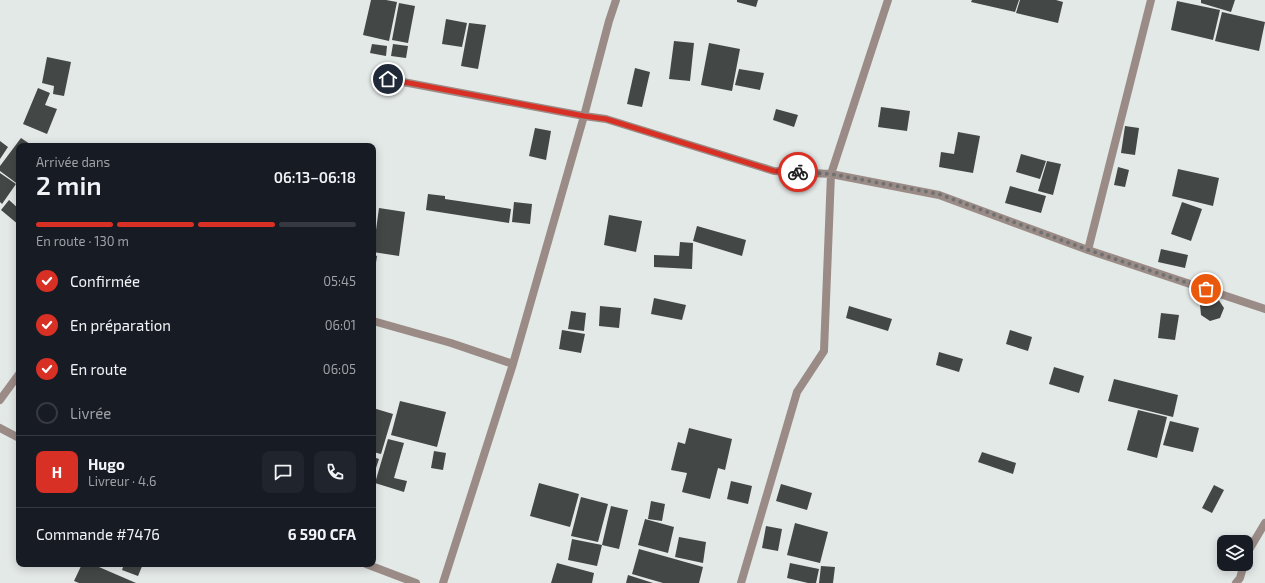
<!DOCTYPE html>
<html lang="fr">
<head>
<meta charset="utf-8">
<style>
	body { margin:0; font-family:"Exo 2",sans-serif; background:#20242c; color:#f1f3f6; height:100vh; display:flex; flex-direction:column; font-size:15px; white-space:nowrap }
	* { box-sizing:border-box; margin:0 }
	p { font-size:13px; color:#9ea1a6 }
	.icon { flex:none; width:22px; height:22px; fill:none; stroke:currentColor; stroke-width:2; stroke-linecap:round; stroke-linejoin:round }
	.map { position:relative; flex:1; overflow:hidden }
	.side { position:absolute; left:16px; top:143px; width:360px; height:424px; display:flex; flex-direction:column; background:#171b24; border-radius:8px; box-shadow:0 2px 10px #0003 }
	.side>* { flex:none }
	.buttons { position:absolute; left:1217px; top:535px; display:grid; gap:8px }
	.buttons a { display:grid; place-items:center; width:36px; height:36px; border-radius:8px; background:#171b24; box-shadow:0 2px 10px #0003; font-size:20px }
	.pin { position:absolute; display:grid; place-items:center; width:34px; height:34px; color:#fff; margin:-17px; border:2px solid #fff; border-radius:50%; box-shadow:0 1px 4px #0007 }
	.courier { position:absolute; display:grid; place-items:center; width:40px; height:40px; margin:-20px; border:3px solid #d93025; border-radius:50%; background:#fff; color:#222; box-shadow:0 1px 5px #0007 }
	.headline em { font-style:normal; font-weight:600 }
	.headline div { display:flex; flex-direction:column-reverse }
	.headline { display:flex; align-items:center; justify-content:space-between; height:68px; padding:0 20px }
	h1 { font-size:26px; font-weight:600; line-height:30px }
	.bar { display:grid; grid-template-columns:repeat(4,1fr); gap:6px 4px; align-content:center; height:48px; padding:0 20px }
	.bar i { height:5px; border-radius:3px; background:#363941 }
	.bar .current { background:#d93025 }
	.bar p { grid-column:span 4 }
	.line { display:flex; align-items:center; gap:10px; padding:0 20px; border-top:1px solid #363941 }
	.line div { flex:1 }
	.round { display:grid; place-items:center; flex:none; width:42px; height:42px; border-radius:8px; background:#20242c }
	ol { padding:0 20px; list-style:none }
	li { display:flex; align-items:center; gap:12px; height:44px }
	li p { margin-inline-start:auto }
	li .icon { padding:4px; border-radius:50%; background:#d93025; color:#fff; stroke-width:4 }
	li:last-child { color:#9ea1a6 }
	li i { width:22px; height:22px; border:2px solid #363941; border-radius:50% }
	.map>svg:first-child { display:block }
</style>
</head>
<body>
<div class="map">
<svg width="1265" height="583" viewBox="0 0 1265 583">
	<rect width="100%" height="100%" fill="#e3e9e7"/>
	<!-- building -->
	<path fill="#434846" d="M371 0H386L397 2 389 41 363 35Z
		M737 0H758L756 7 737 2Z
		M972 0H1019L1015 12 971 2Z
		M1020 0H1056L1063 2 1058 23 1016 13Z
		M1201 0H1235L1231 12 1201 3Z
		M1177 1 1220 10 1213 40 1171 30Z
		M399 3 415 6 408 43 392 40Z
		M1222 12 1265 22 1259 51 1215 41Z
		M446 19 467 23 462 47 442 44Z
		M469 23 486 25 478 69 461 66Z
		M674 41 694 43 690 81 669 79Z
		M709 43 740 49 732 91 701 85Z
		M372 44 387 46 386 56 370 53Z
		M393 44 408 46 406 58 391 56Z
		M47 57 71 62 64 96 53 94 54 86 42 83Z
		M635 68 650 72 642 107 627 104Z
		M739 69 764 73 760 90 735 85Z
		M38 88 50 93 45 105 57 109 47 134 23 124Z
		M881 107 910 111 907 131 878 127Z
		M776 109 798 115 794 127 773 120Z
		M1125 126 1139 128 1135 155 1121 153Z
		M535 128 551 131 546 160 529 156Z
		M958 132 980 136 973 173 939 167 941 152 954 154Z
		M21 138 33 146H19V185L0 171V166Z
		M0 141 8 147 0 159Z
		M1021 154 1046 161 1040 179 1016 172Z
		M1047 161 1061 164 1053 195 1038 191Z
		M1118 167 1129 170 1125 187 1114 185Z
		M1178 169 1219 178 1213 206 1172 196Z
		M0 173 16 184 2 204 0 202Z
		M1010 186 1046 196 1041 213 1005 203Z
		M428 194 445 196V199L511 209 509 223 426 210Z
		M9 200 19 209V225L1 210Z
		M514 202 532 204 530 224 512 222Z
		M1182 202 1202 209 1191 241 1171 234Z
		M379 208 405 212 399 256 373 252Z
		M609 215 642 221 636 252 604 245Z
		M697 226 746 240 742 256 693 241Z
		M680 242 693 243 692 269 654 267V255L679 256Z
		M1161 249 1188 255 1185 268 1158 262Z
		M373 255 377 256 375 269 373 268Z
		M1208 297 1218 299 1224 308 1220 318 1210 321 1201 315 1200 305Z
		M654 298 686 305 682 320 651 314Z
		M600 306 621 308 619 328 599 326Z
		M849 306 892 319 888 331 846 318Z
		M571 311 586 313 584 331 568 329Z
		M1161 313 1179 315 1175 340 1158 338Z
		M562 330 585 334 581 353 559 349Z
		M1010 330 1032 337 1028 351 1006 344Z
		M939 352 963 359 959 372 936 365Z
		M1054 367 1084 376 1079 393 1049 384Z
		M1114 379 1178 395 1173 417 1108 401Z
		M400 401 446 412 437 447 391 435Z
		M373 408 393 414 381 454 373 452Z
		M1138 410 1167 417 1157 458 1127 450Z
		M1170 421 1199 428 1193 452 1163 445Z
		M689 428 732 439 725 470 718 468 710 499 682 492 687 473 671 470 678 442 685 444Z
		M388 439 404 443 394 478 407 481 404 492 375 483Z
		M434 451 446 453 443 470 431 468Z
		M982 452 1016 463 1013 474 978 462Z
		M373 457 379 459 373 477Z
		M731 481 752 486 748 504 727 499Z
		M539 483 579 494 570 527 530 516Z
		M781 484 812 493 807 510 776 501Z
		M1214 485 1224 490 1212 513 1202 508Z
		M581 497 608 504 598 542 571 536Z
		M651 501 665 504 662 521 648 519Z
		M611 506 628 510 619 549 602 545Z
		M645 519 674 527 668 553 638 545Z
		M795 523 828 532 820 563 787 555Z
		M766 526 782 529 778 551 762 548Z
		M679 537 706 542 703 563 675 557Z
		M572 539 602 545 597 566 568 560Z
		M639 549 703 567 699 583H663L632 574Z
		M557 563 594 573 592 583H551Z
		M790 563 819 569 816 583H808L787 578Z
		M82 564H92L136 583H79L74 581Z
		M124 564H143L138 576 122 570Z
		M821 566 835 567 833 583H819Z
		M628 575 653 583H626Z"/>
	<g fill="none" stroke-linecap="round" stroke-linejoin="round">
		<!-- street -->
		<path stroke="#9b8b86" stroke-width="8" d="M387 79 584 116 606 119 774 171 831 174 888 0
			M1088 250 1151 0
			M373 321 451 343 513 364
			M0 400 19 374
			M0 428 19 438
			M1246 555 1265 523
			M366 564 416 583
			M443 583 513 364 584 116 609 21 616 0
			M741 583 797 392 824 351 831 174 939 195 1088 250 1265 309
			M1236 583 1240 578 1244 564"/>
	</g>
	<g fill="none" stroke-linecap="round" stroke-linejoin="round">
		<!-- done -->
		<path stroke="#6f7271" stroke-width="4" stroke-dasharray="0 7.2" d="M798 172 831 174 939 194 1088 250 1206 289"/>
		<!-- route -->
		<path stroke="#d93025" stroke-width="5" d="M388 79 584 116 606 119 619 123 774 171 798 172"/>
	</g>
</svg>
<div class="buttons">
<a><svg class="icon" aria-label="layers" viewBox="0 0 24 24"><path d="M12 4l9 5-9 5-9-5zM3 14l9 5 9-5"/></svg></a>
</div>
<div class="pin" style="left:1206px;top:289px;background:#ea580c"><svg class="icon" aria-label="bag" viewBox="0 0 24 24"><path d="M5 8h14l-1 12H6zM9 8a3 3 0 0 1 6 0"/></svg></div>
<div class="pin" style="left:388px;top:79px;background:#1f2937"><svg class="icon" aria-label="home" viewBox="0 0 24 24"><path d="M3 11l9-7 9 7M6 9v11h12V9"/></svg></div>
<div class="courier" style="left:798px;top:172px"><svg class="icon" aria-label="bike" viewBox="0 0 24 24"><circle cx="6" cy="16" r="4"/><circle cx="18" cy="16" r="4"/><path d="M6 16l4-8h5l3 8M10 8l3 8H6M13 5h3"/></svg></div>
<section class="side">
<div class="headline"><div><h1>2 min</h1><p>Arrivée dans</p></div><em>06:13–06:18</em></div>
<div class="bar"><i class="current"></i><i class="current"></i><i class="current"></i><i></i><p>En route · 130 m</p></div>
<ol>
<li><svg class="icon" aria-label="check" viewBox="0 0 24 24"><path d="M5 12l5 5 9-10"/></svg>Confirmée<p>05:45</p></li>
<li><svg class="icon" aria-label="check" viewBox="0 0 24 24"><path d="M5 12l5 5 9-10"/></svg>En préparation<p>06:01</p></li>
<li><svg class="icon" aria-label="check" viewBox="0 0 24 24"><path d="M5 12l5 5 9-10"/></svg>En route<p>06:05</p></li>
<li><i></i>Livrée</li>
</ol>
<div class="line" style="height:72px"><b class="round" style="background:#d93025;color:#fff">H</b><div><b>Hugo</b><p>Livreur · 4.6</p></div><a class="round"><svg class="icon" aria-label="chat" viewBox="0 0 24 24"><path d="M4 5h16v11H9l-5 4z"/></svg></a><a class="round"><svg class="icon" aria-label="phone" viewBox="0 0 24 24"><path d="M5 4h4l2 5-3 2q2 4 5 5l2-3 5 2v4C11 20 4 13 5 4z"/></svg></a></div>
<div class="line" style="height:52px"><div>Commande #7476</div><b>6 590 CFA</b></div>
</section>
</div>
</body>
</html>
